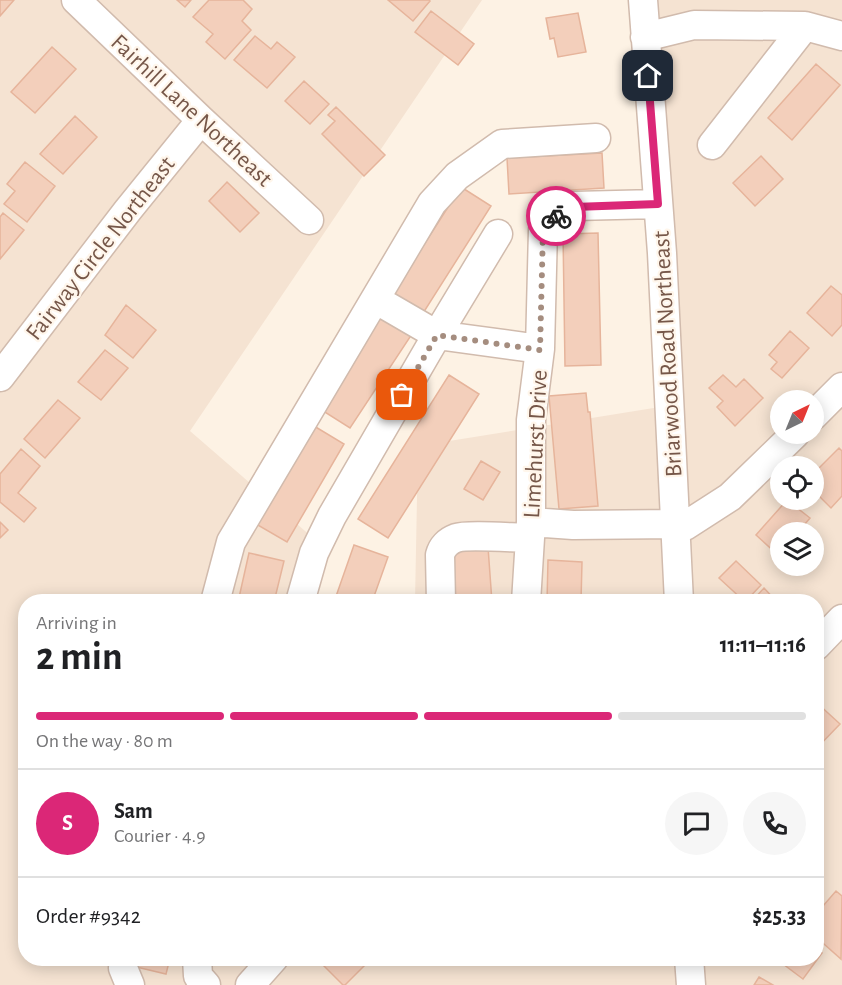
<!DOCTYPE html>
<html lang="en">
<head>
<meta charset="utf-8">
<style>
	body { margin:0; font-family:"Alegreya Sans",sans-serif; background:#f6f6f6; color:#202124; height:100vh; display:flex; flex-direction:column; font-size:22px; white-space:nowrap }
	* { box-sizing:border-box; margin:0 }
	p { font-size:20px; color:#757577 }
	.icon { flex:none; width:33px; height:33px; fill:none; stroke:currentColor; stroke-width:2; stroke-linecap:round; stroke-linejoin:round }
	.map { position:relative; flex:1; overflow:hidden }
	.drawer { position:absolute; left:18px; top:594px; width:806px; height:372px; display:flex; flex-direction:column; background:#fff; border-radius:24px; box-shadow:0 3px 15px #0003 }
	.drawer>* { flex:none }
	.needle { width:39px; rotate:43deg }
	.controls { position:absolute; left:770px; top:390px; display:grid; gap:12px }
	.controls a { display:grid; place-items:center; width:54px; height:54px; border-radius:50%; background:#fff; box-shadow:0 3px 15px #0003; font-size:30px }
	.pin { position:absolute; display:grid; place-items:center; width:51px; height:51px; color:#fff; margin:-26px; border-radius:12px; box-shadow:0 3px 9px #0006 }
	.courier { position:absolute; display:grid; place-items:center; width:60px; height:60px; margin:-30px; border:4px solid #db2777; border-radius:50%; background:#fff; color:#222; box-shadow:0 2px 8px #0007 }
	.head em { font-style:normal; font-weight:600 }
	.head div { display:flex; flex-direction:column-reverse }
	.head { display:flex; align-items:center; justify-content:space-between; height:102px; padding:0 18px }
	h1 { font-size:39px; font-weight:600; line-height:45px }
	.bar { display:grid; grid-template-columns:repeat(4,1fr); gap:9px 6px; align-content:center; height:72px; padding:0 18px }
	.bar i { height:8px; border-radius:4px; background:#e0e0e0 }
	.bar .selected { background:#db2777 }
	.bar p { grid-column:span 4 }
	.line { display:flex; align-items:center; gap:15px; padding:0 18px; border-top:2px solid #e0e0e0 }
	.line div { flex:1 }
	.round { display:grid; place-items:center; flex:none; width:63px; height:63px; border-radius:32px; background:#f6f6f6 }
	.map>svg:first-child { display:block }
</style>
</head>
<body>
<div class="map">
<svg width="842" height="985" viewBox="0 0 842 985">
	<rect width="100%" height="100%" fill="#fdf2e4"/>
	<!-- residential -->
	<path fill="#f5e3d2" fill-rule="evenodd" d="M0 0H482L190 431 320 544 307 601 26 602V958H816V602L415 601 418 446 666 406 636 0H842V985H0ZM780 400H813V434H780ZM780 466H813V500H780ZM780 532H813V566H780Z"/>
	<!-- building -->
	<path fill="#f3cfbb" stroke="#e6b49b" stroke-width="1.5" d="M0 0H14L0 16Z
		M177 0H191L185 7Z
		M209 0H243L252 9 242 21 251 30 225 59 206 42 213 34 193 17Z
		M388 0H429L430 1 413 21Z
		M431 11 474 44 458 65 415 32Z
		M578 13 586 52 558 57 554 38 550 39 546 18Z
		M255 36 271 49 277 42 295 57 267 88 234 60Z
		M52 47 76 69 35 113 11 92Z
		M816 64 840 85 792 140 768 118Z
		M304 81 329 104 310 124 285 101Z
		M336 107 385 155 364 176 322 134 335 121 328 115Z
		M75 116 97 137 63 174 40 154Z
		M602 153 604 188 509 194 507 158Z
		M761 156 783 179 755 206 733 183Z
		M25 162 55 186 27 222 4 204 15 191 7 184Z
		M227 182 259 213 240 232 209 201Z
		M461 187 491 206 420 318 389 299Z
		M3 213 24 230 0 259V217Z
		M598 233 601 365 565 366 563 234Z
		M831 286 842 295V325L832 336 807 313Z
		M126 305 156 330 133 358 105 335Z
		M382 314 412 334 350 428 320 409Z
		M790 331 809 348 782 378 771 369 777 362 769 355Z
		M105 350 128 368 101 400 78 382Z
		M449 375 479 394 388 538 358 519Z
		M723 375 736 387 744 379 763 398 735 426 717 407 723 401 709 388Z
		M586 393 588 412H590L598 506 559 509 549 396Z
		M58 400 80 418 45 458 24 439Z
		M314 426 344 444 287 542 256 524Z
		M839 448 842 451V496L831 508 813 490V474Z
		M21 449 40 466 18 493 36 508 24 522 0 502V474Z
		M481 461 500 472 483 500 464 489Z
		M787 500 810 518 798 532H780V552L778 555 756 535Z
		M0 522 8 530 0 538Z
		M354 545 388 557 372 602H334Z
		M488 547 492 602H456L452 549Z
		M249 553 284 561 274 602H238Z
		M548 560 582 562 581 602H547Z
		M736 561 761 585 745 602 719 578Z
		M764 588 777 602H751Z
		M816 702 840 724 816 749Z
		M836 891 842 896 841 959 816 937V914Z
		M816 949 822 953 803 979 775 958H816Z
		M133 958H170L166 974 132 966Z
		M316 958H372L345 985H343Z
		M759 977 773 985H754Z"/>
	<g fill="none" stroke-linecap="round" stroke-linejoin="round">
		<defs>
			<path id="minor" d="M76 0 201 120 309 220
				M643 0 662 253 679 602
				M645 37 694 25 805 26 842 36
				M712 145 805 26
				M375 299 437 335 540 349
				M0 377 128 210 201 120
				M813 416 842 387
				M531 522 573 525 676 524 685 526 730 497 795 434
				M215 602 231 542 432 203 457 176 502 144 596 138
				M300 602 314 553 332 516 437 335 498 234
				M441 602 440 555C442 547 448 541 456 538 468 534 515 538 530 538
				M526 602 531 522V420L540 349 543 230 555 217 574 206 658 204
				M816 646 842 619
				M124 958 123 968 130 985
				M197 958 198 976 206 985
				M689 958 691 985
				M250 985 274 958"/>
		</defs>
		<!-- minor casing -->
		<use href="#minor" stroke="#d1bbad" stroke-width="31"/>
		<!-- minor -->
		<use href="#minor" stroke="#fff" stroke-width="28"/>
	</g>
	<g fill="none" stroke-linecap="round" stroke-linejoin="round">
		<!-- done -->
		<path stroke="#a58d7f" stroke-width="6" stroke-dasharray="0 10.8" d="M402 395 437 335 540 350 543 230 556 216"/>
		<!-- route -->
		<path stroke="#db2777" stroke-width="8" d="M556 216 574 207 658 204 648 76"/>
	</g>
	<g text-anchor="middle" stroke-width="4.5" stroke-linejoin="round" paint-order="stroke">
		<!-- street labels -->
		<g font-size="24" fill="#765749" stroke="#fff6eb">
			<text transform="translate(192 110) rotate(43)" y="8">Fairhill Lane Northeast</text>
			<text transform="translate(100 248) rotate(-52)" y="8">Fairway Circle Northeast</text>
			<text transform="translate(667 354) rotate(-93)" y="8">Briarwood Road Northeast</text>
			<text transform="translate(535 444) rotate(-87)" y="8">Limehurst Drive</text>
		</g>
	</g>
</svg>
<div class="controls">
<a><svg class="needle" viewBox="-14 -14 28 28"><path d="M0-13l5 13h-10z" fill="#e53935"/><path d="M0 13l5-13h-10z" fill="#757577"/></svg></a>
<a><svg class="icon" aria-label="locate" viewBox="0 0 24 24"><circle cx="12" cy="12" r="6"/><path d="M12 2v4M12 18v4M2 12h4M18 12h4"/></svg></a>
<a><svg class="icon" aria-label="layers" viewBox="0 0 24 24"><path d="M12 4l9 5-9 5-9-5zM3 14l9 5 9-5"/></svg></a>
</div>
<div class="pin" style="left:402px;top:395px;background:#ea580c"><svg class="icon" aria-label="bag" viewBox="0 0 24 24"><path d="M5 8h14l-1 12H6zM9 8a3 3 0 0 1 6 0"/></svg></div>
<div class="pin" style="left:648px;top:76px;background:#1f2937"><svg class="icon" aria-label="home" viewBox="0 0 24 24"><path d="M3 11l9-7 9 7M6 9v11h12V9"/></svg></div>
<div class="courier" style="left:556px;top:216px"><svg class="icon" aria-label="bike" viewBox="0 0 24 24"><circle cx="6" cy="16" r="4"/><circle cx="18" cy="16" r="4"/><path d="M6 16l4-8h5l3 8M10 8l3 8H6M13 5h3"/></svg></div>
<section class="drawer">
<div class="head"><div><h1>2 min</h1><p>Arriving in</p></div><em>11:11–11:16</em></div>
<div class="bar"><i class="selected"></i><i class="selected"></i><i class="selected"></i><i></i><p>On the way · 80 m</p></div>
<div class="line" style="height:108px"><b class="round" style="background:#db2777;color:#fff">S</b><div><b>Sam</b><p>Courier · 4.9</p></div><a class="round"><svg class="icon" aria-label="chat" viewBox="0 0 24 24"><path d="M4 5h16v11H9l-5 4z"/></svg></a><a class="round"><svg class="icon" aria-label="phone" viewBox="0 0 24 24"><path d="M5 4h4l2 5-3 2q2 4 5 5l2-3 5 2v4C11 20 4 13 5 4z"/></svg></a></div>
<div class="line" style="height:78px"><div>Order #9342</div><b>$25.33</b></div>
</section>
</div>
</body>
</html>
